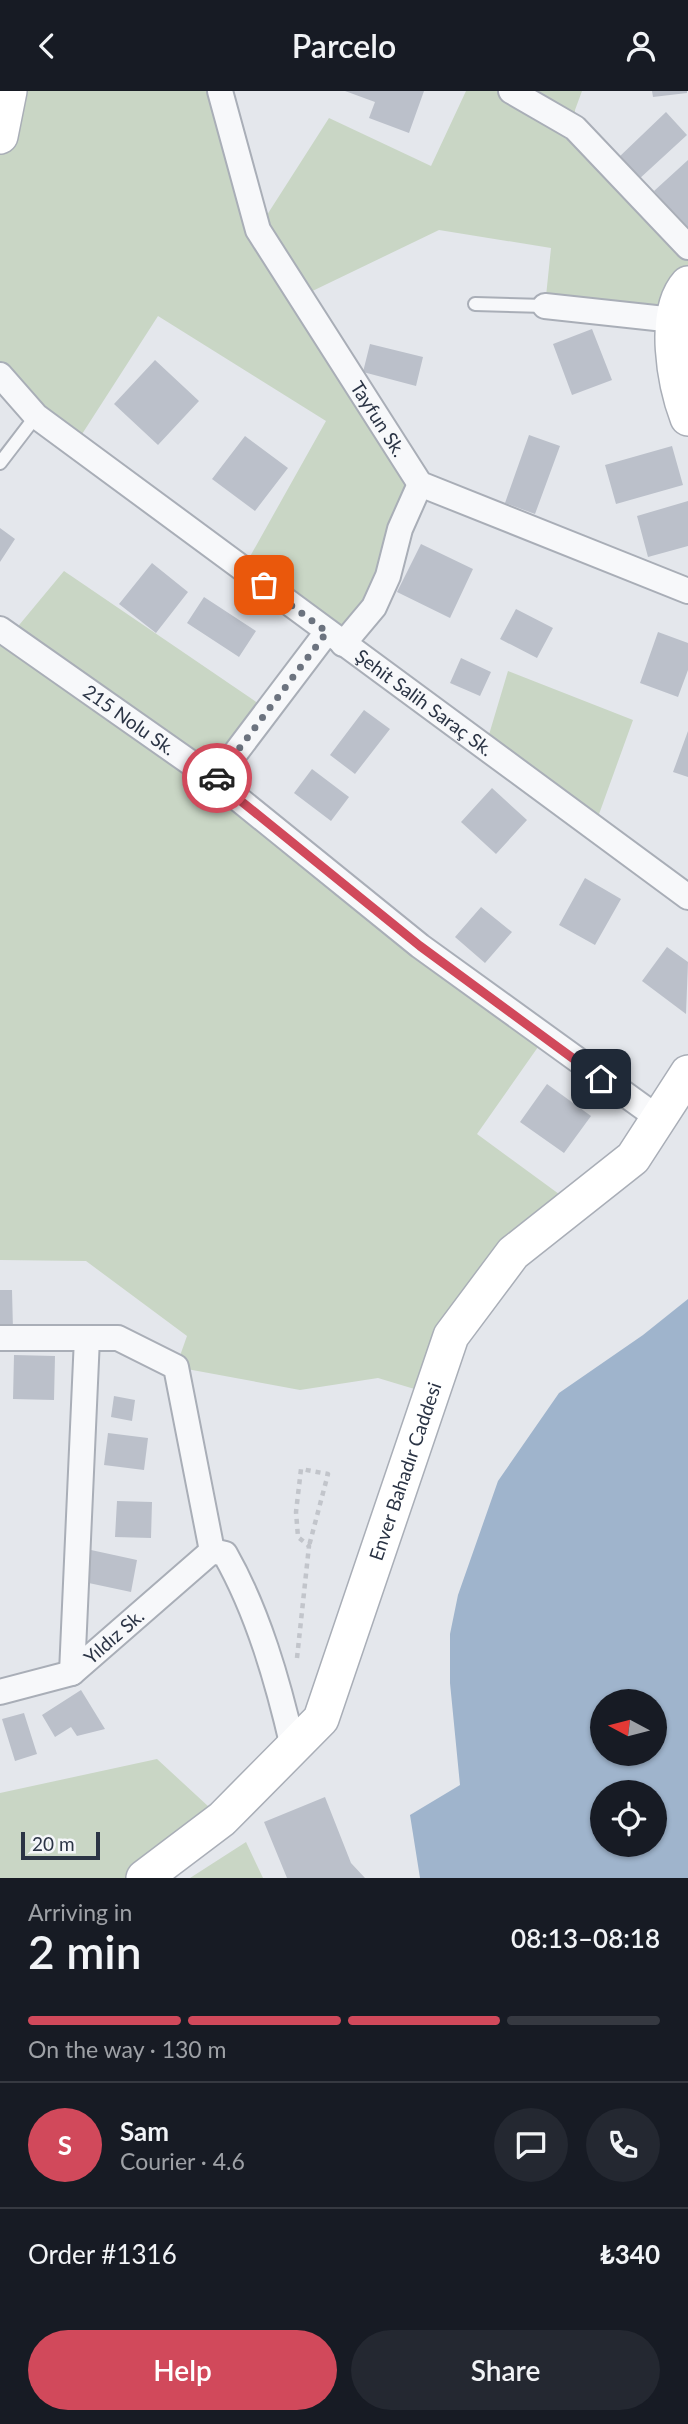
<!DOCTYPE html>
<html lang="en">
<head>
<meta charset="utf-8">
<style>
	body { margin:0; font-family:Lato,sans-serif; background:#242831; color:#f1f3f6; height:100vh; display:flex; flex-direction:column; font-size:26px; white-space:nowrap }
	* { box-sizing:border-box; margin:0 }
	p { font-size:23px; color:#9ea1a6 }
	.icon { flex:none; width:38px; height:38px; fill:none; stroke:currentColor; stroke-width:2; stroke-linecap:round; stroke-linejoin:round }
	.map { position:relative; height:1787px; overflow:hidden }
	.details { display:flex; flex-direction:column; background:#171b24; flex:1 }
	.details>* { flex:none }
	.needle { width:46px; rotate:277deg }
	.fabs { position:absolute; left:590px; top:1598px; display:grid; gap:14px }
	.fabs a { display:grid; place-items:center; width:77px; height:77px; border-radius:50%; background:#171b24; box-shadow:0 2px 5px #0004; font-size:35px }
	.scale { position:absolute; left:21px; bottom:18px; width:79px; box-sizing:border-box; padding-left:7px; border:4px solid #2b3445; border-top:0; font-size:19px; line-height:24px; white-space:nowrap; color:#2b3445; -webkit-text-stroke:5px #f4f6f9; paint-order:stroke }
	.pin { position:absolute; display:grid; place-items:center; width:60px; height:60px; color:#fff; margin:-30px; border-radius:14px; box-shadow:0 4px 10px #0006 }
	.courier { position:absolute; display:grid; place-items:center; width:70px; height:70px; margin:-35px; border:5px solid #d1495b; border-radius:50%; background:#fff; color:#222; box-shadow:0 2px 9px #0007 }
	.headline em { font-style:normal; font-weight:600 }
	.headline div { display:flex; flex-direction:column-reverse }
	.headline { display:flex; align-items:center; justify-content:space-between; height:119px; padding:0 28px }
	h1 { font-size:46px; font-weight:600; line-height:52px }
	.bar { display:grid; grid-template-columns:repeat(4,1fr); gap:10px 7px; align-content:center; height:84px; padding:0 28px }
	.bar i { height:9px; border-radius:5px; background:#363941 }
	.bar .selected { background:#d1495b }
	.bar p { grid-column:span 4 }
	.line { display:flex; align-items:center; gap:18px; padding:0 28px; border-top:2px solid #363941 }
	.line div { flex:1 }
	.round { display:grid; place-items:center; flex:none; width:74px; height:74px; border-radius:37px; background:#242831 }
	.cta { display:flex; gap:14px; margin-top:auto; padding:14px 28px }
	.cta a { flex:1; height:80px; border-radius:42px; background:#d1495b; color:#fff; font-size:28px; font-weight:600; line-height:80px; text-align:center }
	.cta a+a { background:#242831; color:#f1f3f6 }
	header { display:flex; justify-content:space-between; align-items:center; height:91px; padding:0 28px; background:#171b24; font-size:32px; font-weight:600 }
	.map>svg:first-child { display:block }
</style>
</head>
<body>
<header><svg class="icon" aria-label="back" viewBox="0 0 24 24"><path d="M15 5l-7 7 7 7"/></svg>Parcelo<svg class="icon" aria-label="person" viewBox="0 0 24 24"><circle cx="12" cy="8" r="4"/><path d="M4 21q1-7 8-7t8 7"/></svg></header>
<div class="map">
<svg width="688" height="1787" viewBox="0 0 688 1787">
	<rect width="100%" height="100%" fill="#e4e7ec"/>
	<!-- green -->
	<path fill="#c9d6c5" d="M0 0H220L258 138 329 27 431 75 466 0H582L575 19V38L688 156V193L674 229 545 215 551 157 439 139 300 206 420 393 343 553 243 478 326 330 158 225 75 354 0 284Z
		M64 480 268 619 216 689 545 946 477 1043 574 1114 513 1162 431 1303 378 1287 300 1299 176 1276 187 1245 86 1170 0 1169V538L10 545Z
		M508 580 633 629 594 737 485 657Z
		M157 1668 222 1728 144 1787H0V1702Z
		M246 1751 263 1787H190Z"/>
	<!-- water -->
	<path fill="#9fb4cc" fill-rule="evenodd" d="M688 1208V1787H420L410 1724 460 1694 450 1592V1543L458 1504 498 1390 559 1302 643 1244ZM602 1610H654V1662H602ZM602 1701H654V1754H602Z"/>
	<!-- building -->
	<path fill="#bbc0ca" d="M345 0H424L409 42 369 27 375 11Z
		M652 0H687V2L653 6Z
		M666 21 687 44 638 89 618 67Z
		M688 69V138L654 100Z
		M592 238 612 289 572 304 553 253Z
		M370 253 423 266 416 295 363 281Z
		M155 269 199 310 158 354 114 313Z
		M529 344 560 355 535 423 505 412Z
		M245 345 288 377 255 420 212 388Z
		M672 355 683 394 616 413 605 374Z
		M688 410V455L648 466 637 425Z
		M0 437 15 448 0 471Z
		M421 453 473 478 450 527 397 501Z
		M152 472 188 501 156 542 119 513Z
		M204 506 256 540 239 566 187 532Z
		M516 518 553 537 537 567 500 548Z
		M658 541 688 552V579L678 606 640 592Z
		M461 567 491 581 480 605 450 592Z
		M364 619 390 638 355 683 330 664Z
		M688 640V686L673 681Z
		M312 678 349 706 331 730 294 702Z
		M492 697 527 729 496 763 461 731Z
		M585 787 621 808 595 854 559 834Z
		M481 816 512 841 485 872 455 846Z
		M667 856 688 871 686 923 642 890Z
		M547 993 591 1025 564 1062 520 1031Z
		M0 1199H12L13 1239H0Z
		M14 1264 55 1265 54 1309 13 1308Z
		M114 1305 135 1309 132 1330 111 1326Z
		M108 1342 148 1347 144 1379 104 1374Z
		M117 1410 152 1411 151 1447 115 1446Z
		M91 1459 137 1469 131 1501 84 1491Z
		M81 1599 105 1638 77 1645 71 1636 55 1646 42 1624Z
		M24 1622 37 1663 15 1670 2 1628Z
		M325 1706 351 1772 365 1787H287L264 1731Z"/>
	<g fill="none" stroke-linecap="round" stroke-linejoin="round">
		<defs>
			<path id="service" d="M475 213 545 215
				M0 372 36 325"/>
			<g id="minor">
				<path id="s1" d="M220 0 258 139 420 393 688 500"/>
				<path d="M511 0 575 37 688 156"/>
				<path d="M545 215 674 229"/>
				<path id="s2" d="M0 284 36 325 688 806"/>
				<path id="s3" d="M0 538 215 689 420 855 658 1027"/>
				<path d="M343 553 374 516 388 485 400 438 420 393"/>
				<path d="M215 689 327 541"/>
				<path d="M0 1247H118L176 1276 212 1460"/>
				<path d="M212 1460 225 1463C258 1521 278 1591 293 1656"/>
				<path d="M72 1582 87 1247"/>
				<path id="s4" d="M0 1601 72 1582 212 1460"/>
			</g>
			<g id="secondary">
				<path d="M0 45 9 0"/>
				<path d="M688 193C662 222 675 293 688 327"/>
				<path id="s5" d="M144 1787 222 1728 321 1628 451 1245 513 1162 633 1067 688 982"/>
			</g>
		</defs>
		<!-- service casing -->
		<use href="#service" stroke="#a9aeb7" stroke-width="16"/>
		<!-- minor casing -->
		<use href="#minor" stroke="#a9aeb7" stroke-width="28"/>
		<!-- secondary casing -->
		<use href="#secondary" stroke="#a9aeb7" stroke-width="38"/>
		<!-- path -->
		<path stroke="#c2c5cb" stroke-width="4.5" stroke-dasharray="5 5" stroke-linecap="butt" d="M297 1567 309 1455 298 1446 296 1421 301 1378 328 1383 309 1455"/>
		<!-- service -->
		<use href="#service" stroke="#f7f8fa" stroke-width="12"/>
		<!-- minor -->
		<use href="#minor" stroke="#f7f8fa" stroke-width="24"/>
		<!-- secondary -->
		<use href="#secondary" stroke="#fff" stroke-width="35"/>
	</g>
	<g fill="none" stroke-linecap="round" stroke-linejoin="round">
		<!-- done -->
		<path stroke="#6c737f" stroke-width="7" stroke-dasharray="0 12.6" d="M217 687 327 541 264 494"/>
		<!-- route -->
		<path stroke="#d1495b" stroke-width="9" d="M217 687 215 689 420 855 601 988"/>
	</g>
	<g text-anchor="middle" stroke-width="5" stroke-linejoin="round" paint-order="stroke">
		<!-- street labels -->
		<g font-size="19" fill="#2b3445" stroke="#f4f6f9">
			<text dy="7" stroke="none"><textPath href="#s1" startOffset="368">Tayfun Sk.</textPath></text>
			<text dy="7" stroke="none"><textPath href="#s2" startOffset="537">Şehit Salih Saraç Sk.</textPath></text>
			<text dy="7" stroke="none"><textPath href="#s3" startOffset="158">215 Nolu Sk.</textPath></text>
			<text dy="7" stroke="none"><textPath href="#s5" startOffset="500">Enver Bahadır Caddesi</textPath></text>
			<text dy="7" stroke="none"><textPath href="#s4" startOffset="130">Yıldız Sk.</textPath></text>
		</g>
	</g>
</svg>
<div class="fabs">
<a><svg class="needle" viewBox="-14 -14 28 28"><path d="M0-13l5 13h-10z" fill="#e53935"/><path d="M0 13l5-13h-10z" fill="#9ea1a6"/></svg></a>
<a><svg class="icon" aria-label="locate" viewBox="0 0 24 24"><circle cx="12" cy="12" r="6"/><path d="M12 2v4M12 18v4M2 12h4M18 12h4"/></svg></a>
</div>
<div class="scale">20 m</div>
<div class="pin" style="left:264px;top:494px;background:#ea580c"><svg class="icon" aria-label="bag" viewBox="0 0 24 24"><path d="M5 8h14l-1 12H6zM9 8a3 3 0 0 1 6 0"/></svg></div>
<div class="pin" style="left:601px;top:988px;background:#1f2937"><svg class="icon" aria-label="home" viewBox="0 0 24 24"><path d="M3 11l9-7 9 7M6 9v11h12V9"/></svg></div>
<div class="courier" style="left:217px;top:687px"><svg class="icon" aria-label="car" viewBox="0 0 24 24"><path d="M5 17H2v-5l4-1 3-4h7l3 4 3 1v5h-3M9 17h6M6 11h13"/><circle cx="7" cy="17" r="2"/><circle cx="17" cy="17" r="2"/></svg></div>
</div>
<section class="details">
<div class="headline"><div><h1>2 min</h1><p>Arriving in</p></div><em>08:13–08:18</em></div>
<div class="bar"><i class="selected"></i><i class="selected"></i><i class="selected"></i><i></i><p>On the way · 130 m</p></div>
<div class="line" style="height:126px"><b class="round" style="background:#d1495b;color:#fff">S</b><div><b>Sam</b><p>Courier · 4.6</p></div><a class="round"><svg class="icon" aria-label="chat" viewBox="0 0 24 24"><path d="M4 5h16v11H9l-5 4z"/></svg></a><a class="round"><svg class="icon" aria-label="phone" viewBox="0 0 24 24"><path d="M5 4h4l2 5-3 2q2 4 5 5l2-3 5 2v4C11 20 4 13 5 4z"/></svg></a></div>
<div class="line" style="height:91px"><div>Order #1316</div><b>₺340</b></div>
<div class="cta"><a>Help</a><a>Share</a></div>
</section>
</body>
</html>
